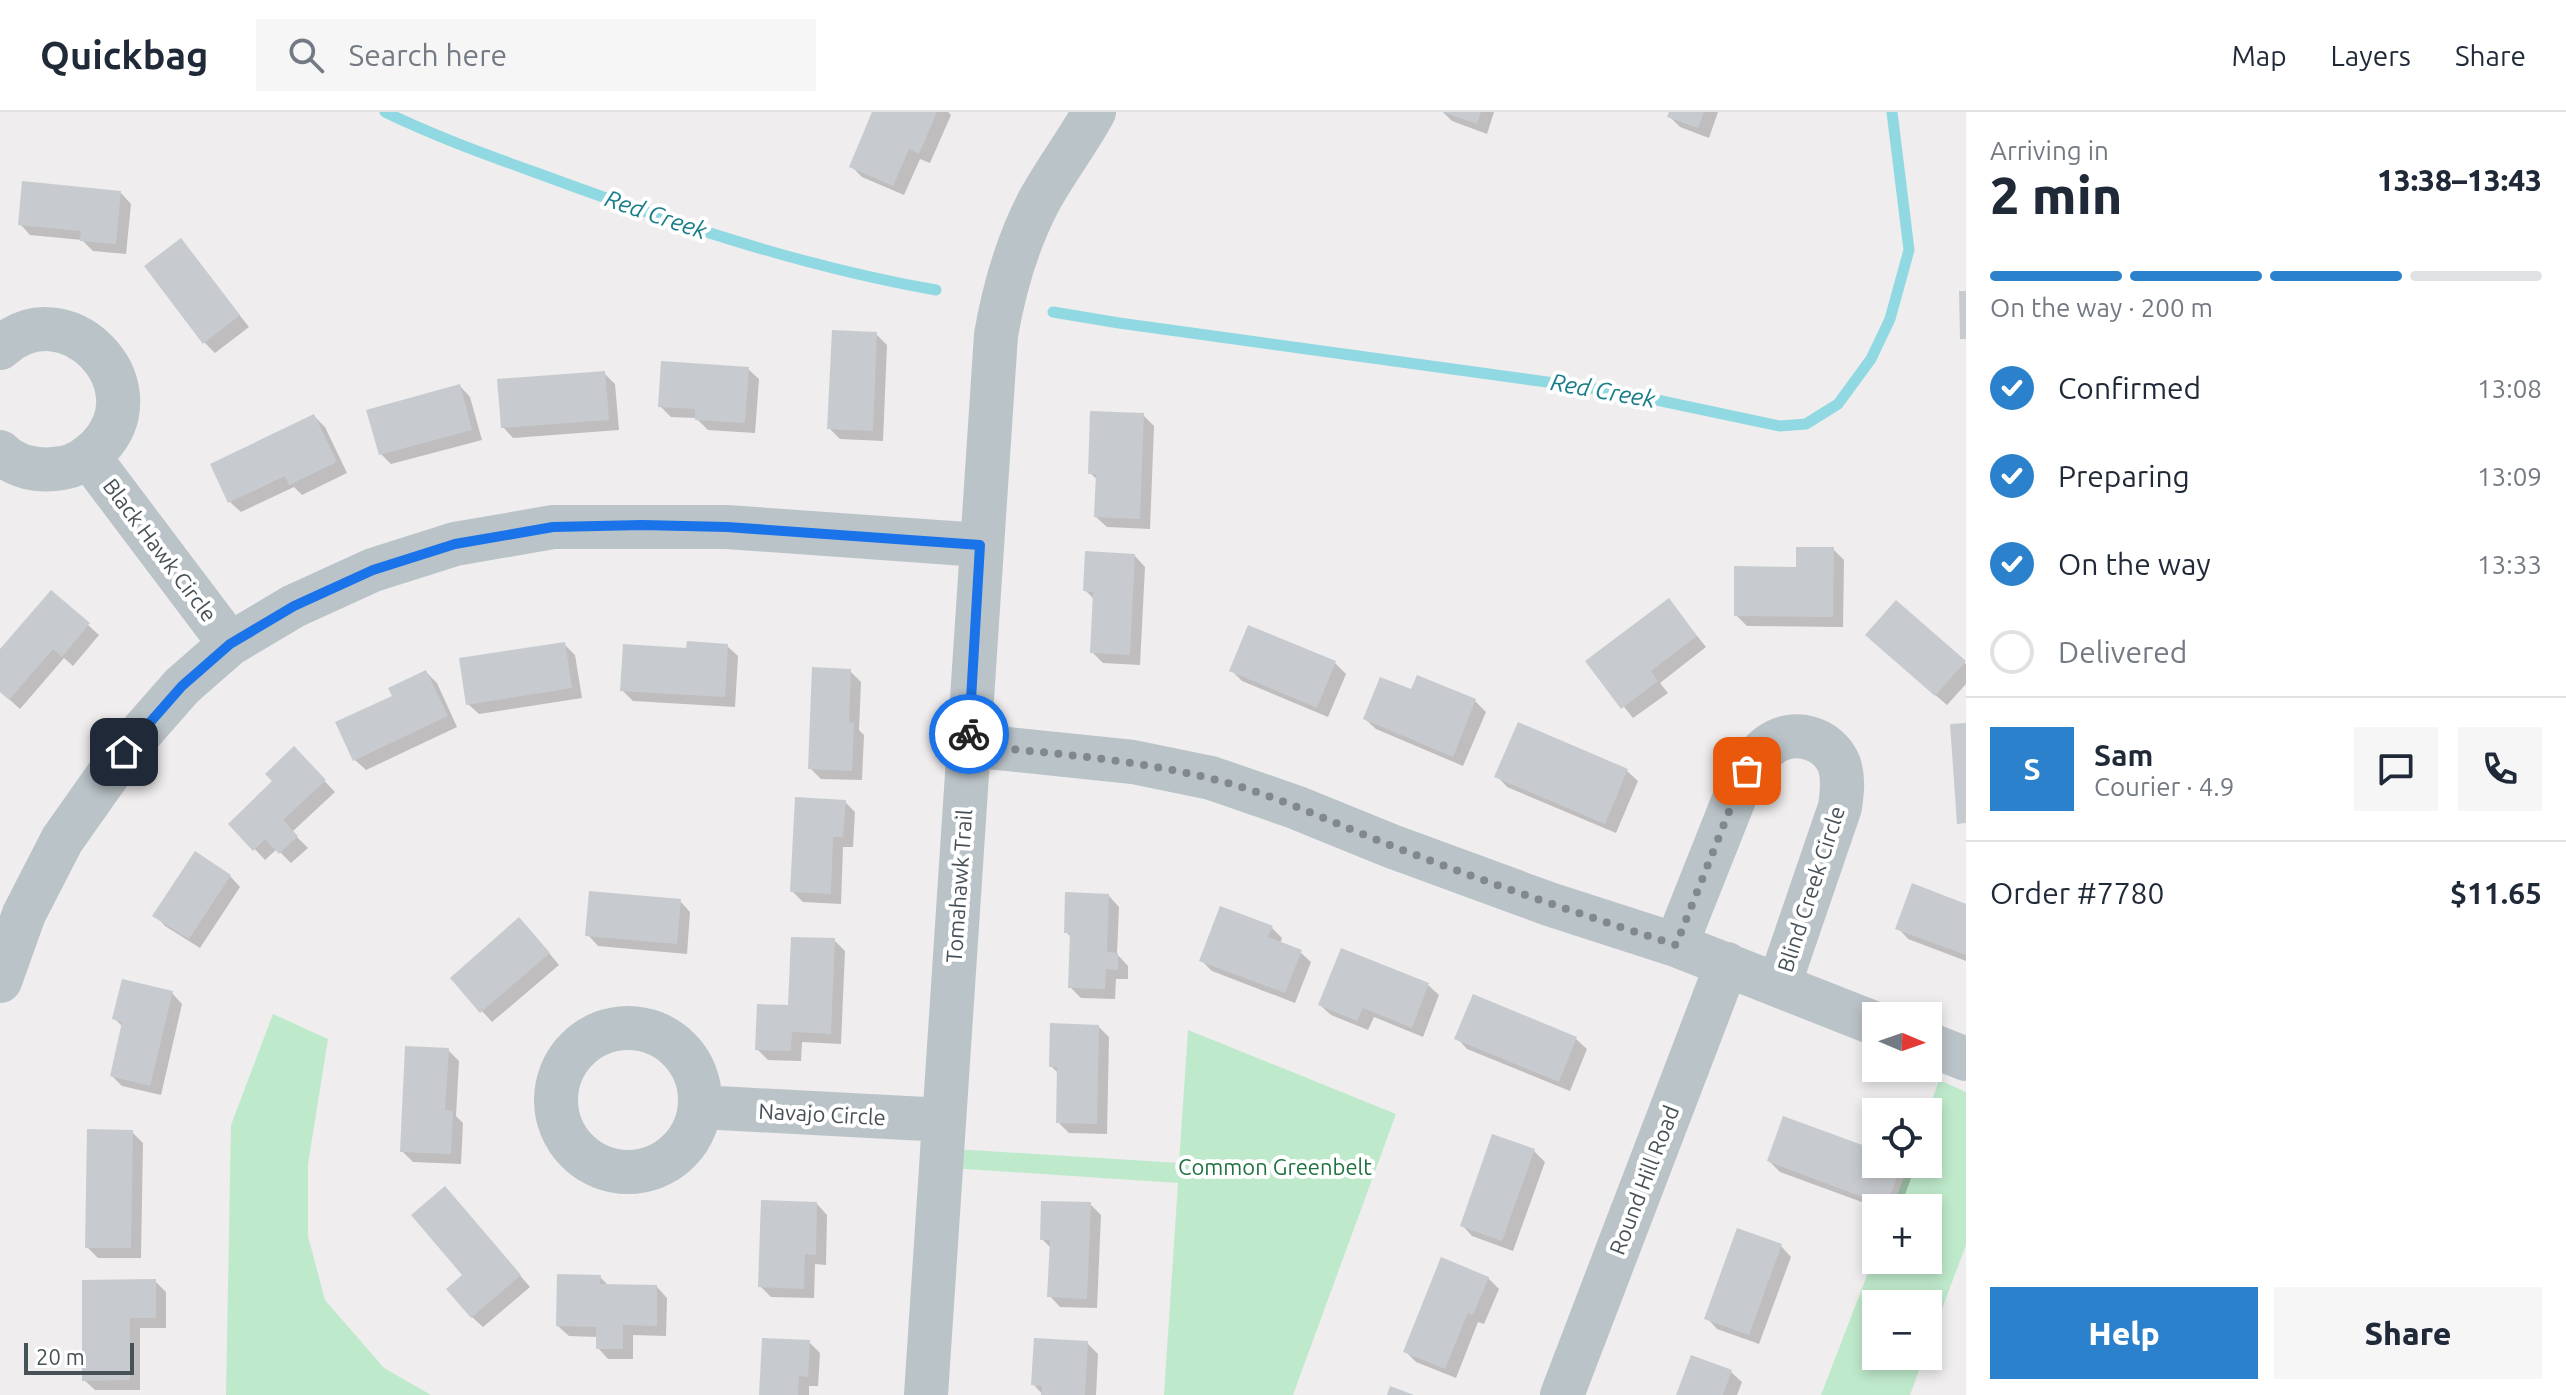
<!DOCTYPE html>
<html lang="en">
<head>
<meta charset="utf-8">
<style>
	body { margin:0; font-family:Ubuntu,sans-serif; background:#f6f6f7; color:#1f2937; height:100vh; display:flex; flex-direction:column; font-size:30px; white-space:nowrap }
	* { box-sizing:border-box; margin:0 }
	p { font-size:26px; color:#747a83 }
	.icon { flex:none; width:44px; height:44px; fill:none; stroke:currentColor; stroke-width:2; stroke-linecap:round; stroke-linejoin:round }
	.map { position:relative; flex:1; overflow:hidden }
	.details { display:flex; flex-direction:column; background:#fff; width:600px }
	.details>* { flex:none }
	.needle { width:52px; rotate:92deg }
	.tools { position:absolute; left:1862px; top:890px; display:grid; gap:16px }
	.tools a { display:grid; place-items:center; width:80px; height:80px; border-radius:0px; background:#fff; box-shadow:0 4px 12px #0003; font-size:40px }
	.scale { position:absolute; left:24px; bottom:20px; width:110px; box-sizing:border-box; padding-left:8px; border:4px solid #475258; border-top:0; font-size:22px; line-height:28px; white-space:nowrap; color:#475258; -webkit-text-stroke:6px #fff; paint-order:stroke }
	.pin { position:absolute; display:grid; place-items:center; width:68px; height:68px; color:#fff; margin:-34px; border-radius:16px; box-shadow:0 4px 12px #0006 }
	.courier { position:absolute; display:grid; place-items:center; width:80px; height:80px; margin:-40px; border:6px solid #1a73e8; border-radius:50%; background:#fff; color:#222; box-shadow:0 2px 10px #0007 }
	.headline em { font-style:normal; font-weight:800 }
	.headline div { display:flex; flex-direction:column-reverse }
	.headline { display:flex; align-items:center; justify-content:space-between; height:136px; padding:0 24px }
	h1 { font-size:52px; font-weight:800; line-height:60px }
	.bar { display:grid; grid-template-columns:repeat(4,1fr); gap:12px 8px; align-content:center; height:96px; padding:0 24px }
	.bar i { height:10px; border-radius:6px; background:#e0e1e3 }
	.bar .selected { background:#2b81cb }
	.bar p { grid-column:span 4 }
	.line { display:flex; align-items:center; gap:20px; padding:0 24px; border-top:2px solid #e0e1e3 }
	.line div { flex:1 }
	.round { display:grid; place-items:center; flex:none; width:84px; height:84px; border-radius:0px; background:#f6f6f7 }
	ol { padding:0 24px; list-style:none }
	li { display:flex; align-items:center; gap:24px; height:88px }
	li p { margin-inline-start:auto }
	li .icon { padding:8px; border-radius:50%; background:#2b81cb; color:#fff; stroke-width:4 }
	li:last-child { color:#747a83 }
	li i { width:44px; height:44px; border:4px solid #e0e1e3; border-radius:50% }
	.cta { display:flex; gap:16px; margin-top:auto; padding:16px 24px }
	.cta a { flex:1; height:92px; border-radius:0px; background:#2b81cb; color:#fff; font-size:32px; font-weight:800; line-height:92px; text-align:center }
	.cta a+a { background:#f6f6f7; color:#1f2937 }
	header { display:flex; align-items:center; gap:48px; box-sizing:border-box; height:112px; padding:0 40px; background:#fff; border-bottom:2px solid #e0e1e3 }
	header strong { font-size:38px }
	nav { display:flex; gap:44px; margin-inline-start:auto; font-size:28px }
	.search { width:560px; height:72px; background:#f6f6f7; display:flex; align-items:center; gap:20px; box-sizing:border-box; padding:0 28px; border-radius:0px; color:#747a83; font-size:30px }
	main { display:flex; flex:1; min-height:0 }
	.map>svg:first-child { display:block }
</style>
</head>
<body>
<header>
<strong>Quickbag</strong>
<div class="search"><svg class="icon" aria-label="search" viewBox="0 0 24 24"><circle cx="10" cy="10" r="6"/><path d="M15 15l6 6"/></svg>Search here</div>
<nav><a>Map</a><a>Layers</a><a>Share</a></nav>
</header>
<main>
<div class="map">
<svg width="1966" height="1283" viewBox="0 0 1966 1283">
	<rect width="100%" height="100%" fill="#efeded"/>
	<!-- green -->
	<path fill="#bfe9cb" d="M273 902 328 927 308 1052V1124L325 1188 384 1256 431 1283H226L231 1013Z
		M1188 918 1396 1002 1293 1283H1164L1178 1071 951 1056 954 1037 1179 1051Z
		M1939 968 1966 980V1133L1928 1234V1192H1876V1244H1924L1910 1283H1821L1876 1140V1148H1928V1096H1892L1909 1052H1928V1000Z"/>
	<!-- shadow -->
	<path fill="#0003" d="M875 0H948L951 3 930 51 920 47 904 83 862 65 851 54Z
		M1443 0H1494L1487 22 1452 9Z
		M1671 0H1718L1709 26 1680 15 1669 4Z
		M121 81 131 92 126 142 93 139 82 128 30 123 20 112Z
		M181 129 249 215 215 241 204 230Z
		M876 222 887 233 883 329 840 327 829 316Z
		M748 257 759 267 755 321 708 318 696 306 671 305 660 294Z
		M604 261 615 272 619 318 513 326 503 315Z
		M460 274 470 285 482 328 391 352 381 342Z
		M1143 303 1154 314 1150 417 1107 415 1096 405 1098 368 1090 361Z
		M314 304 325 315 347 361 302 383 294 375 241 400 230 390Z
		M1833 437 1844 448 1843 515 1747 514 1736 503 1798 457Z
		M1135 444 1145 455 1140 553 1103 551 1092 540 1095 488 1085 478Z
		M1669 489 1706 535 1660 571 1668 581 1633 606 1588 550Z
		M1896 491 1966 552V572L1947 593 1878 534Z
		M88 513 99 523 73 554 64 546 20 597 0 579V540Z
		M564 532 575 543 582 586 479 602 468 592Z
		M727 534 738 544 735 595 633 589 622 578 688 538Z
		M1335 551 1346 562 1328 605 1242 569 1231 558Z
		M850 559 861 570 859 618 864 623 862 668 821 667 810 656Z
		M426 560 437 571 457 615 366 658 355 648 394 585Z
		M1412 580 1475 589 1486 600 1463 654 1376 617 1365 607Z
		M294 637 335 680 292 720 308 736 291 751 277 737 265 748 231 712 275 669Z
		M1627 659 1638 669 1616 721 1507 675 1497 664Z
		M845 690 855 700 853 735H843L841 792 803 790 792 779Z
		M230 764 240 775 200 836 165 814 155 803Z
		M1109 784 1119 795 1117 842 1128 854V867H1116L1115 887 1081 886 1070 875 1072 826 1066 820Z
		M680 789 690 800 687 842 598 834 588 823Z
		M1966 794V849L1908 827 1898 816Z
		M1272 816 1282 826 1280 832 1300 840 1311 850 1295 891 1212 859 1202 849Z
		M530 818 559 853 492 910 452 866Z
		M834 828 845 839 841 932 802 930 801 949 768 948 757 937 790 895Z
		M1428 873 1439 883 1423 925 1374 905 1368 918 1331 903 1320 893Z
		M172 881 182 892 161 983 122 974 112 964 123 915 114 906Z
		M1099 915 1109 925 1107 1022 1069 1021 1058 1010 1059 962 1051 954Z
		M1457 926 1576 927 1587 937 1570 979 1467 937Z
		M448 938 459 949 456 1004 463 1011 461 1052 413 1050 402 1039Z
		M132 1020 143 1031 141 1146H98L87 1135Z
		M1534 1039 1545 1050 1513 1139 1472 1124 1462 1113Z
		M1876 1040V1052H1904L1913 1061 1900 1096H1878L1780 1060 1769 1049Z
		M455 1088 530 1175 483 1215 472 1205Z
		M817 1092 827 1103 826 1153 815 1152 814 1186 771 1185 760 1174Z
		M1090 1092 1101 1103 1097 1196 1060 1195 1050 1184 1052 1137 1042 1127Z
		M1781 1134 1791 1145 1759 1232 1717 1217 1707 1206Z
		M600 1165 609 1174 657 1175 667 1186 666 1224 633 1223V1247H608L598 1236V1225L569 1224 558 1214Z
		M1488 1166 1499 1177 1484 1212 1478 1210 1456 1266 1416 1250 1405 1239Z
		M155 1169 166 1180V1216H140V1278H95L84 1268Z
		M809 1230 820 1241 818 1274H809V1283H761Z
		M1087 1231 1098 1242 1096 1283H1043L1033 1272Z
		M1731 1260 1742 1270 1737 1283H1678Z"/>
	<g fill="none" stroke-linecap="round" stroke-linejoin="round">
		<!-- stream -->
		<path stroke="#91d9e2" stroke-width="11" d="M385 0C447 30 513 52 578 76 695 118 814 157 936 178
			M1053 200 1119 211 1619 280 1780 314 1806 312 1838 292 1871 247 1890 207 1909 138 1892 0"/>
	</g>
	<!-- building -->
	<path fill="#c7cbcf" d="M872 0H937L919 42 909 37 893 74 849 55Z
		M1443 0H1481L1477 12Z
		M1669 0H1704L1698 16 1667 5Z
		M22 69 121 79 116 132 80 129 81 119 18 113Z
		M181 126 240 203 203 232 144 154Z
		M1959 179H1966V227H1960Z
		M832 218 877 220 873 319 827 317Z
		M661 249 749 255 745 311 695 308V297L658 295Z
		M605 259 609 308 501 316 497 267Z
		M460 272 472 318 379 343 366 298Z
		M1090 299 1144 301 1140 407 1094 405 1096 362H1088Z
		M314 302 337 350 289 373 285 364 228 391 210 352Z
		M1796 435H1834L1833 505 1734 504V454L1796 455Z
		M1085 439 1135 442 1130 543 1090 541 1093 480 1083 479Z
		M51 478 90 511 62 545 53 537 9 588 0 580V537Z
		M1669 486 1697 524 1651 559 1658 569 1621 597 1585 549Z
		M1896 488 1966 549 1935 584 1865 523Z
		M1248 513 1336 549 1317 596 1229 559Z
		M687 529 728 532 725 585 620 579 623 532 686 536Z
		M565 530 572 576 466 593 459 546Z
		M812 555 851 557 849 610 854 611 852 659 808 657Z
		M426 558 448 604 353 649 335 610 392 584 388 576Z
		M1417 563 1476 587 1453 645 1363 607 1380 565 1411 577Z
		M1518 610 1628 657 1605 712 1494 665Z
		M1966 611V711L1957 712 1950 612Z
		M294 634 326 668 283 708 298 724 279 742 265 727 253 739 228 712 272 669 265 662Z
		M795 685 846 688 843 725H833L831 782 790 780Z
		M195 739 231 763 189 827 152 804Z
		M1912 771 1966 792V843L1895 817Z
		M589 779 681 787 677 832 585 824Z
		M1065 780 1109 782 1107 840 1118 841V858L1106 857 1105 877 1068 876 1070 821H1064Z
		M1220 794 1273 814 1268 825 1302 838 1285 881 1199 849Z
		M519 805 550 841 480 901 450 866Z
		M791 825 835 826 831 922 792 920 791 939 755 938 757 892 788 893Z
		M1341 836 1429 871 1412 916 1363 896 1357 909 1318 893Z
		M122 867 173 879 150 974 110 964 122 910 112 907Z
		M1473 882 1577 925 1559 970 1454 927Z
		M1050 911 1099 913 1097 1012 1056 1011 1057 955H1049Z
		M405 934 449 936 445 998 453 999 451 1042 400 1040Z
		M1783 1004 1876 1038V1052H1902L1886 1094 1767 1049Z
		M87 1017 133 1018 131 1136H85Z
		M1492 1022 1535 1037 1502 1129 1460 1114Z
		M445 1074 521 1163 471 1206 446 1177 462 1163 411 1103Z
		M761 1088 817 1090 816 1143 805 1142 804 1177 758 1175Z
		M1041 1089 1091 1090 1087 1187 1047 1185 1050 1128H1040Z
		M1737 1116 1782 1132 1749 1223 1704 1207Z
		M1441 1145 1489 1165 1473 1203 1468 1201 1445 1257 1403 1240Z
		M557 1162 601 1163 600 1172 657 1173V1214L623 1213V1237H596V1215L556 1214Z
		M156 1167V1206H130V1268L82 1269V1168Z
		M762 1226 810 1228 808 1265 799 1264 798 1283H759Z
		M1034 1226 1088 1229 1085 1283H1041L1042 1274 1031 1273Z
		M1691 1243 1732 1258 1723 1283H1676Z
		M1390 1274 1414 1283H1387Z"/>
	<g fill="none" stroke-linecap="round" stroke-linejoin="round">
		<!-- minor -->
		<path stroke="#bac3c8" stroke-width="44" d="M0 236C65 176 159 272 99 335 89 345 77 354 62 356 40 360 16 356 0 340
			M89 345 230 532
			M969 633 1133 650 1211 666 1295 695 1391 734 1549 792 1676 833 1876 912
			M1676 833 1740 672C1748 658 1756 643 1770 633 1793 616 1828 625 1839 652 1844 666 1842 681 1840 695L1779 873
			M0 869 24 802 62 728 124 640 182 574 230 532 294 494 373 458 455 432 553 415H727L980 433
			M556 988a72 72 0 1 1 144 0a72 72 0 1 1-144 0Z
			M1928 932 1966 947
			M700 995 944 1008
			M926 1283 996 223C1004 177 1017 131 1039 89 1056 58 1077 31 1094 0
			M1562 1283 1727 852"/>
	</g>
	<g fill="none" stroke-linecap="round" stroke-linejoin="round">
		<!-- done -->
		<path stroke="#82888c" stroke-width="8" stroke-dasharray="0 14.4" d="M969 622V633C1049 641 1130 647 1209 666 1271 681 1331 710 1390 733 1484 770 1580 802 1676 833L1740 672 1747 659"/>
		<!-- route -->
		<path stroke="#1a73e8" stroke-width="10" d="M124 640 182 574 230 532 294 494 373 458 455 432 553 415 642 413 727 415 980 433 969 622"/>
	</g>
	<g text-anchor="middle" stroke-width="8" stroke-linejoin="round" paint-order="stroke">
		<!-- street labels -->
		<g font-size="22" fill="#475258" stroke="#fff">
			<text transform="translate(160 438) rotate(53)" y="8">Black Hawk Circle</text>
			<text transform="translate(959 774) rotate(-86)" y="8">Tomahawk Trail</text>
			<text transform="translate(1811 777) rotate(-72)" y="8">Blind Creek Circle</text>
			<text transform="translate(822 1002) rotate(3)" y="8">Navajo Circle</text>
			<text transform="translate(1644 1068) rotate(-69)" y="8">Round Hill Road</text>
		</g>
		<!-- park labels -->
		<g font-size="22" fill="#207241" stroke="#fff">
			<text x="1275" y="1063">Common Greenbelt</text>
		</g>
		<!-- water labels -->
		<g font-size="24" font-style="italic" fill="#1a7e8a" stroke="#fff">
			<text transform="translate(656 103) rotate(19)" y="8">Red Creek</text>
			<text transform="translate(1603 279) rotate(10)" y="8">Red Creek</text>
		</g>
	</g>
</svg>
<div class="tools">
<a><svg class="needle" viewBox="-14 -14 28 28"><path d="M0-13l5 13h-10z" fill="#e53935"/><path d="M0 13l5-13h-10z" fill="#747a83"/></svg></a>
<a><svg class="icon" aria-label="locate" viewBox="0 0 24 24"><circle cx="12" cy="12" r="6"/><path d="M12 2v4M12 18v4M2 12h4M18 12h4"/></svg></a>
<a>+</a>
<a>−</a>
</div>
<div class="scale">20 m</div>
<div class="pin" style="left:1747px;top:659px;background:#ea580c"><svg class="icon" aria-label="bag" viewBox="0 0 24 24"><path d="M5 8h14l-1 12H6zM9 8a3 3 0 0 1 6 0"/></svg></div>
<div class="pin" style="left:124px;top:640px;background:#1f2937"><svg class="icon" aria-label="home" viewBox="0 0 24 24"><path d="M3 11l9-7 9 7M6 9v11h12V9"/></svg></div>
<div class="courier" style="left:969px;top:622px"><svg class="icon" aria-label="bike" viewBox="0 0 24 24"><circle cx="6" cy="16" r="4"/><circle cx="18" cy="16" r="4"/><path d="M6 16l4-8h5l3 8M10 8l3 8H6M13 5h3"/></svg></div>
</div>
<section class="details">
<div class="headline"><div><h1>2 min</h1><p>Arriving in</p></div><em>13:38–13:43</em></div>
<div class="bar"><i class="selected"></i><i class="selected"></i><i class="selected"></i><i></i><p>On the way · 200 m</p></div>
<ol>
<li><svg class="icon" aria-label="check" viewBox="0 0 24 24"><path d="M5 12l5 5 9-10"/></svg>Confirmed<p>13:08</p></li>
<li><svg class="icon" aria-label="check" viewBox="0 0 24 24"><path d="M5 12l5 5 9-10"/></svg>Preparing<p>13:09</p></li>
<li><svg class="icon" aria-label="check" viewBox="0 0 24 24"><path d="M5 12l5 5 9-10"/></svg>On the way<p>13:33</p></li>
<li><i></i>Delivered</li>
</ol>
<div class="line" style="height:144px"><b class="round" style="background:#2b81cb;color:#fff">S</b><div><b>Sam</b><p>Courier · 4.9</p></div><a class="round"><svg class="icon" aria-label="chat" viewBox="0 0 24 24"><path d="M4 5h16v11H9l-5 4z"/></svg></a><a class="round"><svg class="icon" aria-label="phone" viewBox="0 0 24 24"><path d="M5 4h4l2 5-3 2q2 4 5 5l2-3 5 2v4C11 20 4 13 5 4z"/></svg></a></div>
<div class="line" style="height:104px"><div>Order #7780</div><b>$11.65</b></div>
<div class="cta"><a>Help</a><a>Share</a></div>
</section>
</main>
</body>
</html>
